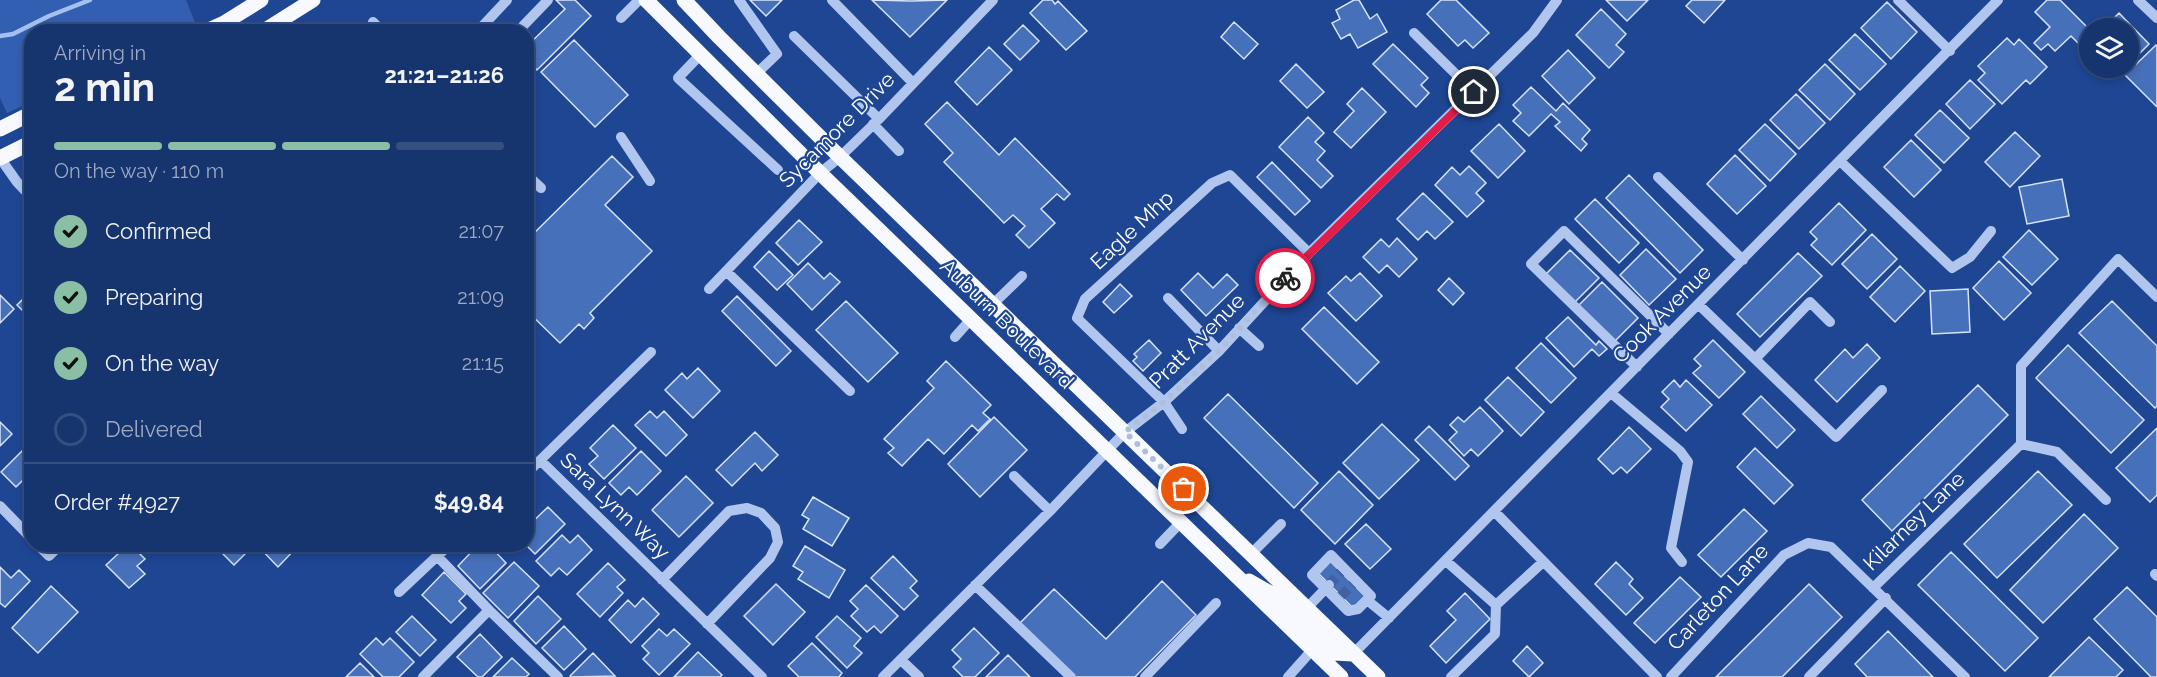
<!DOCTYPE html>
<html lang="en">
<head>
<meta charset="utf-8">
<style>
	body { margin:0; font-family:Raleway,sans-serif; background:#233f76; color:#f1f3f6; height:100vh; display:flex; flex-direction:column; font-size:22px; white-space:nowrap }
	* { box-sizing:border-box; margin:0 }
	p { font-size:20px; color:#9eaac2 }
	.icon { flex:none; width:33px; height:33px; fill:none; stroke:currentColor; stroke-width:2; stroke-linecap:round; stroke-linejoin:round }
	.map { position:relative; flex:1; overflow:hidden }
	.drawer { position:absolute; left:24px; top:24px; width:510px; height:528px; display:flex; flex-direction:column; background:#16346e; border-radius:24px; box-shadow:0 3px 9px #0003,0 0 0 2px #354f81 }
	.drawer>* { flex:none }
	.fabs { position:absolute; left:2079px; top:18px; display:grid; gap:12px }
	.fabs a { display:grid; place-items:center; width:60px; height:60px; border-radius:50%; background:#16346e; box-shadow:0 3px 9px #0003,0 0 0 2px #354f81; font-size:30px }
	.pin { position:absolute; display:grid; place-items:center; width:51px; height:51px; color:#fff; margin:-26px; border:3px solid #fff; border-radius:50%; box-shadow:0 2px 6px #0007 }
	.courier { position:absolute; display:grid; place-items:center; width:60px; height:60px; margin:-30px; border:4px solid #e11d48; border-radius:50%; background:#fff; color:#222; box-shadow:0 2px 8px #0007 }
	.head em { font-style:normal; font-weight:700 }
	.head div { display:flex; flex-direction:column-reverse }
	.head { display:flex; align-items:center; justify-content:space-between; height:102px; padding:0 30px }
	h1 { font-size:39px; font-weight:700; line-height:45px }
	.bar { display:grid; grid-template-columns:repeat(4,1fr); gap:9px 6px; align-content:center; height:72px; padding:0 30px }
	.bar i { height:8px; border-radius:4px; background:#354f81 }
	.bar .selected { background:#8abfa5 }
	.bar p { grid-column:span 4 }
	.line { display:flex; align-items:center; gap:15px; padding:0 30px; border-top:2px solid #354f81 }
	.line div { flex:1 }
	ol { padding:0 30px; list-style:none }
	li { display:flex; align-items:center; gap:18px; height:66px }
	li p { margin-inline-start:auto }
	li .icon { padding:6px; border-radius:50%; background:#8abfa5; color:#111; stroke-width:4 }
	li:last-child { color:#9eaac2 }
	li i { width:33px; height:33px; border:3px solid #354f81; border-radius:50% }
	.map>svg:first-child { display:block }
</style>
</head>
<body>
<div class="map">
<svg width="2157" height="677" viewBox="0 0 2157 677">
	<rect width="100%" height="100%" fill="#1e4693"/>
	<!-- green -->
	<path fill="#325fb1" d="M0 0H186L196 25 182 32H32L31 102 7 113 0 98Z"/>
	<g fill="none" stroke-linecap="round" stroke-linejoin="round">
		<!-- stream -->
		<path stroke="#a3c0f0" stroke-width="4.5" d="M0 36 13 34 49 16 90 0"/>
	</g>
	<!-- building -->
	<path fill="#4670ba" stroke="#d6e3fa" stroke-width="1.5" d="M556 0H575L591 16 537 70 526 59V47L565 9Z
		M750 0H782L766 16Z
		M872 0 911 1 947 0 910 37Z
		M1043 0H1052L1055 4 1058 1 1087 31 1066 50 1030 13Z
		M1354 0H1359L1370 19 1377 14 1387 32 1358 48 1350 34 1341 39 1332 23 1340 19 1336 10Z
		M1441 0H1456L1489 33 1473 48 1465 40 1458 46 1427 14Z
		M1606 0H1648L1627 21Z
		M1692 0H1725L1704 23 1686 6Z
		M2047 0H2060L2090 30V34L2079 44 2071 36 2055 51 2048 44 2041 50 2034 43 2050 27 2035 12Z
		M1887 2 1917 32 1891 59 1861 28Z
		M1601 9 1626 34 1616 45 1624 52 1609 68 1576 35Z
		M2119 13 2149 44 2132 61 2128 58V28H2104Z
		M1234 22 1258 44 1244 59 1221 37Z
		M1023 25 1039 41 1020 60 1004 44Z
		M1855 34 1886 64 1860 90 1829 60Z
		M2007 38 2014 45 2019 39 2047 67 2030 84 2026 80 2002 104 1978 80 1985 73 1978 66Z
		M574 40 628 95 595 127 541 72Z
		M1393 44 1428 78 1421 85 1429 93 1416 107 1373 64Z
		M2156 45 2157 46V107L2125 75Z
		M989 47 1012 70 977 105 955 82Z
		M1568 50 1595 78 1569 104 1542 76Z
		M1296 64 1324 92 1307 108 1280 81Z
		M1825 64 1855 94 1830 120 1799 90Z
		M1970 80 1995 104 1970 129 1946 104Z
		M1531 87 1556 111 1563 103 1590 130 1582 139 1587 144 1581 151 1555 126 1560 122 1551 114 1529 136 1513 121 1521 113 1513 105Z
		M1362 88 1386 112 1351 148 1334 132 1354 111 1347 104Z
		M1796 94 1825 123 1799 149 1770 120Z
		M947 102 999 155 1015 138 1070 194 1064 200 1057 194 1041 209 1055 223 1029 248 1016 235 1025 226 1013 215 1004 223 944 162 953 153 925 124Z
		M1940 110 1969 138 1944 163 1915 135Z
		M1308 117 1324 133 1315 142 1325 151 1317 160 1333 176 1321 188 1279 147Z
		M1499 124 1525 151 1498 178 1471 151Z
		M1765 124 1796 154 1770 181 1739 150Z
		M2015 132 2040 156 2010 187 1985 162Z
		M1911 140 1941 170 1914 197 1884 167Z
		M1735 155 1766 186 1737 214 1707 184Z
		M612 156 633 177 605 205 652 251 590 313 594 318 584 329 579 324 560 343 526 310V241Z
		M1272 162 1310 201 1295 215 1257 177Z
		M1469 166 1486 183 1476 193 1484 201 1467 217 1435 185 1452 167 1460 175Z
		M1629 175 1703 250 1680 273 1606 198Z
		M2062 179 2069 216 2027 224 2019 187Z
		M1423 193 1453 222 1435 239 1427 231 1418 240 1397 219Z
		M1595 199 1639 243 1619 263 1575 219Z
		M1839 203 1866 230 1832 265 1811 245 1817 239 1810 232Z
		M799 220 822 242 798 265 776 243Z
		M2029 230 2058 259 2032 285 2003 257Z
		M1872 234 1897 259 1867 289 1842 264Z
		M1397 238 1417 259 1399 277 1387 265 1379 273 1363 257 1381 239 1389 247Z
		M1646 249 1676 279 1649 305 1620 275Z
		M1570 250 1599 278 1574 303 1545 275Z
		M769 251 793 275 777 290 754 267Z
		M1798 253 1822 276 1760 337 1737 314Z
		M1999 261 2031 293 2004 320 1973 288Z
		M808 263 824 279 830 273 840 282 812 310 787 284Z
		M1900 266 1925 291 1895 322 1870 297Z
		M1198 273 1213 288 1227 274 1238 285 1206 316 1181 290Z
		M1360 273 1382 296 1356 321 1328 293 1346 276 1351 281Z
		M1449 278 1464 293 1453 305 1438 290Z
		M1602 282 1638 318 1614 342 1578 306Z
		M1120 284 1132 296 1114 313 1103 302Z
		M1968 289 1970 332 1932 334 1930 291Z
		M32 290V320L17 305Z
		M0 295 14 309 0 323Z
		M737 296 791 351 776 366 722 311Z
		M846 301 898 353 868 382 816 330Z
		M2112 301 2157 346V406L2155 408 2079 333Z
		M1324 307 1379 362 1357 384 1302 329Z
		M1568 317 1596 345 1599 341 1607 349 1599 356 1592 349 1574 367 1546 338Z
		M1149 340 1161 353 1143 371 1133 361 1137 357 1134 354Z
		M1713 340 1745 372 1719 398 1693 373 1701 366 1694 359Z
		M1541 343 1576 378 1551 403 1516 368Z
		M1867 344 1880 358 1837 402 1815 380 1845 349 1853 358Z
		M2068 345 2144 420 2111 453 2036 378Z
		M946 361 991 405 983 413 990 419 978 431 972 425 944 454 928 439 902 466 888 453 894 448 884 439 934 388 927 381Z
		M698 368 720 391 693 418 665 390 682 373 687 379Z
		M1508 377 1544 412 1521 436 1485 400Z
		M1674 380 1680 387 1686 380 1712 405 1686 431 1661 407 1669 399 1662 392Z
		M1978 385 2008 415 1892 531 1862 500Z
		M1228 394 1318 483 1294 508 1204 418Z
		M1761 396 1795 430 1777 448 1743 414Z
		M1480 407 1503 431 1478 456 1471 449 1464 456 1449 440 1457 432 1450 425 1458 417 1464 422Z
		M650 411 657 418 664 411 687 435 666 456 635 425Z
		M994 417 1027 450 980 497 948 464Z
		M0 422 12 434 0 446Z
		M1382 424 1419 460 1379 499 1343 463Z
		M613 425 636 448 604 479 589 464 598 456 590 448Z
		M1429 426 1469 466 1455 480 1415 440Z
		M1629 427 1651 449 1627 473 1621 467 1613 474 1598 459Z
		M2157 428V495L2150 502 2116 468Z
		M755 432 778 455 762 471 755 463 732 486 716 470Z
		M26 447 32 452V484L25 478 16 487 1 472Z
		M1755 448 1793 485 1774 504 1737 467Z
		M641 451 661 471 637 495 629 487 621 495 609 483Z
		M1339 471 1373 505 1335 544 1301 510Z
		M2038 471 2072 505 1997 578 1964 544Z
		M686 476 713 503 679 537 652 510Z
		M813 497 849 518 832 546 803 529 809 519 802 515Z
		M548 507 565 524 535 554 525 544 526 528Z
		M1744 509 1767 531 1721 577 1698 555Z
		M2084 514 2118 548 2043 623 2010 590Z
		M1366 524 1391 549 1370 569 1345 544Z
		M562 535 570 543 578 535 592 550 567 575 559 568 551 576 536 561Z
		M113 544 142 545 136 550 145 559 137 566 145 574 129 588 106 565 120 552Z
		M222 544H246L250 549 234 565 218 549Z
		M256 544H300L278 567Z
		M479 544H488L506 563 480 589 458 566Z
		M805 546 845 570 829 598 798 579 803 572 793 566Z
		M1951 552 2038 638 2005 671 1918 585Z
		M893 556 917 581 910 588 918 596 904 610 871 578Z
		M1329 560 1365 596 1353 608 1317 572Z
		M514 562 539 586 508 618 483 593Z
		M1616 562 1633 579 1629 584 1643 598 1626 615 1595 584Z
		M608 563 625 580 617 587 623 593 600 617 577 594Z
		M0 567 11 578 19 570 30 581 5 607 0 603Z
		M444 572 466 594 459 601 466 608 451 623 422 595Z
		M1680 577 1701 597 1655 643 1634 623Z
		M1162 581 1196 615 1135 677H1075L1020 623 1054 589 1106 639Z
		M776 584 805 612 773 645 744 616Z
		M1809 584 1842 617 1782 677H1716Z
		M866 585 898 616 881 633 874 626 867 632 851 616 858 609 850 601Z
		M51 586 78 612 38 653 12 628Z
		M2127 587 2157 617V677H2151L2094 619Z
		M1465 593 1490 619 1446 663 1430 646 1456 620 1447 611Z
		M538 596 561 619 536 644 514 621Z
		M643 598 659 614 631 643 609 620 628 600 635 607Z
		M412 616 436 640 420 656 396 632Z
		M837 616 861 638 854 646 862 653 847 668 816 637Z
		M564 626 586 649 564 670 542 648Z
		M974 628 999 653 975 677H963L953 667 961 659 952 650Z
		M659 629 667 636 674 629 690 644 659 675 643 659 649 653 642 646Z
		M1888 631 1933 677H1867L1855 664Z
		M480 634 502 657 482 677H478L457 657Z
		M2089 637 2123 670 2116 677H2049Z
		M376 638 383 645 390 638 414 662 399 677H383L360 654Z
		M812 643 842 673 839 677H799L788 666Z
		M1527 646 1543 663 1529 677 1513 661Z
		M698 652 722 675 720 677H674Z
		M593 653 615 676 571 677 570 676Z
		M1008 655 1030 677H986Z
		M512 658 529 674 526 677H493Z
		M360 663 374 677H346Z"/>
	<g fill="none" stroke-linecap="round" stroke-linejoin="round">
		<!-- minor-tunnel -->
		<path stroke="#4062a3" stroke-width="10" stroke-dasharray="10 5" stroke-linecap="butt" d="M1329 585 1341 572
			M1341 596 1353 584"/>
		<!-- minor -->
		<path stroke="#b0c6ee" stroke-width="10" d="M739 0 777 54 756 74
			M832 0 913 83
			M1898 0 1950 51
			M2138 0 2157 18
			M621 18 639 0
			M373 22 383 32
			M523 26 548 0
			M477 32 507 0
			M1414 33 1474 92
			M794 36 879 119
			M700 55 678 78 778 170
			M873 124 899 151
			M621 137 650 181
			M0 158 17 182 32 198
			M1840 161 1952 268 1970 257 1991 231
			M526 174 541 188
			M1658 177 1743 260
			M726 271 850 391
			M709 289 820 173 840 157 879 119 993 0
			M1168 298 1219 351
			M993 304 1022 276
			M1699 305 1836 437 1882 390
			M1239 328 1259 346
			M955 337 971 319
			M1756 358 1810 302 1830 322
			M1637 367 1531 264 1564 231 1669 334
			M1611 393 1680 451 1688 462 1671 548 1682 562
			M1182 429 1164 402 1077 318 1085 299 1212 183 1230 175 1309 253
			M2021 444 2057 452 2106 500
			M541 461 762 677
			M526 474 651 352
			M1014 476 1050 511
			M0 506 32 539
			M1494 511 1657 677
			M37 544 49 556 61 544
			M1160 544 1181 522
			M1251 554 1281 524
			M1331 555 1371 596 1358 609 1348 611 1312 575Z
			M437 556 489 610 558 677
			M1446 561 1496 605 1543 562
			M2155 574 2157 576
			M662 580 729 511 747 508 761 513 775 528 778 542 770 558 707 624
			M975 585 1071 677
			M1873 588 2021 444V366L2118 259 2157 297
			M399 592 450 544
			M1367 600 1389 618
			M1307 608 1329 585
			M1353 654 1998 0
			M901 660 919 677
			M423 677 489 610
			M883 677 1050 511 1125 432 1164 402 1219 351 1309 253 1533 33 1557 0
			M1145 677 1216 603
			M1288 677 1313 649
			M1451 677 1495 634 1496 605
			M1671 677 1784 555 1808 543 1831 547 1965 677
			M1809 677 1886 598"/>
		<!-- major -->
		<path stroke="#f7f9ff" stroke-width="15" d="M646 0 820 173 1341 677
			M684 0 719 37 840 157 1378 677
			M204 32 224 23 261 0
			M262 32 313 0
			M0 129 32 113
			M0 158 32 142
			M1249 581 1272 594 1334 653 1353 654"/>
	</g>
	<g fill="none" stroke-linecap="round" stroke-linejoin="round">
		<!-- done -->
		<path stroke="#b0bed9" stroke-width="6" stroke-dasharray="0 10.8" d="M1184 489 1125 432 1164 402 1219 351 1285 278"/>
		<!-- route -->
		<path stroke="#e11d48" stroke-width="8" d="M1285 278 1474 92"/>
	</g>
	<g text-anchor="middle" stroke-width="4.5" stroke-linejoin="round" paint-order="stroke">
		<!-- street labels -->
		<g font-size="21" fill="#fff" stroke="#1e4693">
			<text transform="translate(837 130) rotate(-45)" y="7">Sycamore Drive</text>
			<text transform="translate(1132 230) rotate(-43)" y="7">Eagle Mhp</text>
			<text transform="translate(1662 314) rotate(-45)" y="7">Cook Avenue</text>
			<text transform="translate(1007 324) rotate(44)" y="7">Auburn Boulevard</text>
			<text transform="translate(1197 341) rotate(-45)" y="7">Pratt Avenue</text>
			<text transform="translate(615 506) rotate(44)" y="7">Sara Lynn Way</text>
			<text transform="translate(1914 521) rotate(-44)" y="7">Kilarney Lane</text>
			<text transform="translate(1718 597) rotate(-47)" y="7">Carleton Lane</text>
		</g>
	</g>
</svg>
<div class="fabs">
<a><svg class="icon" aria-label="layers" viewBox="0 0 24 24"><path d="M12 4l9 5-9 5-9-5zM3 14l9 5 9-5"/></svg></a>
</div>
<div class="pin" style="left:1184px;top:489px;background:#ea580c"><svg class="icon" aria-label="bag" viewBox="0 0 24 24"><path d="M5 8h14l-1 12H6zM9 8a3 3 0 0 1 6 0"/></svg></div>
<div class="pin" style="left:1474px;top:92px;background:#1f2937"><svg class="icon" aria-label="home" viewBox="0 0 24 24"><path d="M3 11l9-7 9 7M6 9v11h12V9"/></svg></div>
<div class="courier" style="left:1285px;top:278px"><svg class="icon" aria-label="bike" viewBox="0 0 24 24"><circle cx="6" cy="16" r="4"/><circle cx="18" cy="16" r="4"/><path d="M6 16l4-8h5l3 8M10 8l3 8H6M13 5h3"/></svg></div>
<section class="drawer">
<div class="head"><div><h1>2 min</h1><p>Arriving in</p></div><em>21:21–21:26</em></div>
<div class="bar"><i class="selected"></i><i class="selected"></i><i class="selected"></i><i></i><p>On the way · 110 m</p></div>
<ol>
<li><svg class="icon" aria-label="check" viewBox="0 0 24 24"><path d="M5 12l5 5 9-10"/></svg>Confirmed<p>21:07</p></li>
<li><svg class="icon" aria-label="check" viewBox="0 0 24 24"><path d="M5 12l5 5 9-10"/></svg>Preparing<p>21:09</p></li>
<li><svg class="icon" aria-label="check" viewBox="0 0 24 24"><path d="M5 12l5 5 9-10"/></svg>On the way<p>21:15</p></li>
<li><i></i>Delivered</li>
</ol>
<div class="line" style="height:78px"><div>Order #4927</div><b>$49.84</b></div>
</section>
</div>
</body>
</html>
